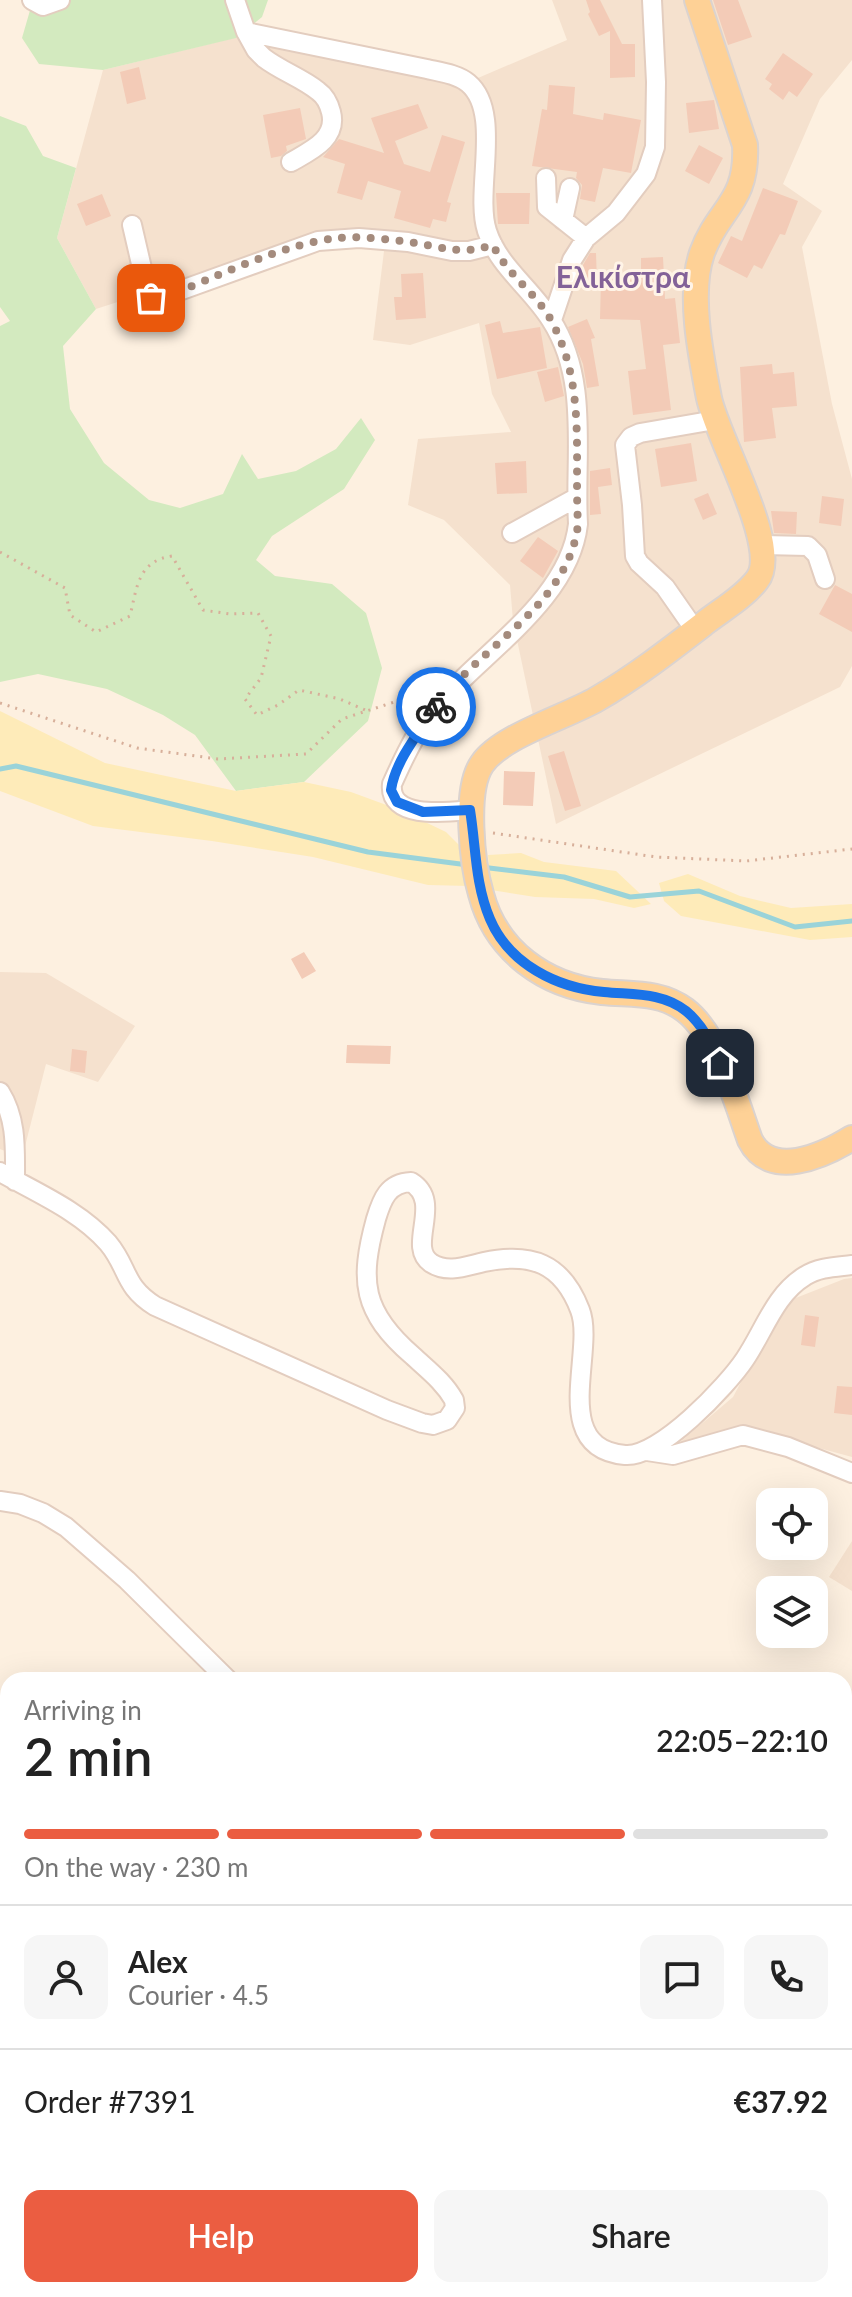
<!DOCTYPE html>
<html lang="en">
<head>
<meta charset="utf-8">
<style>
	body { margin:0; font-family:Lato,sans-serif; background:#f6f6f6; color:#222; height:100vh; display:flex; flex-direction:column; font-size:30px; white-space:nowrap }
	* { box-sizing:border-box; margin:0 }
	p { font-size:26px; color:#767676 }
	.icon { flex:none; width:44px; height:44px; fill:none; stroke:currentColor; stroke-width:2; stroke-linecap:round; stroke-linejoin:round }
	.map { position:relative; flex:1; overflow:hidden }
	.sheet { position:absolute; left:0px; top:1672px; width:852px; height:626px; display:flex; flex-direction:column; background:#fff; border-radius:24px 24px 0 0; box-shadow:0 8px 32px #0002 }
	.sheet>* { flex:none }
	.fabs { position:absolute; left:756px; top:1488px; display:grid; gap:16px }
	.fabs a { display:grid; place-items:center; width:72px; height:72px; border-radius:16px; background:#fff; box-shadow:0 8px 32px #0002; font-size:40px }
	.pin { position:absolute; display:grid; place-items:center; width:68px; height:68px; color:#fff; margin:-34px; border-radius:16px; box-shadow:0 4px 12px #0006 }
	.courier { position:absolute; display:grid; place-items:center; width:80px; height:80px; margin:-40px; border:6px solid #1a73e8; border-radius:50%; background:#fff; color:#222; box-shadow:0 2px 10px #0007 }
	.overview em { font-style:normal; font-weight:600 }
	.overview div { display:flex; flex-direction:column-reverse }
	.overview { display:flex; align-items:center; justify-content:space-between; height:136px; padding:0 24px }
	h1 { font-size:52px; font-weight:600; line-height:60px }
	.bar { display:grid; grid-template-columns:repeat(4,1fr); gap:12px 8px; align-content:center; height:96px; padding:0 24px }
	.bar i { height:10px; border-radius:6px; background:#e0e0e0 }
	.bar .selected { background:#eb5d41 }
	.bar p { grid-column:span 4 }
	.line { display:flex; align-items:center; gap:20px; padding:0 24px; border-top:2px solid #e0e0e0 }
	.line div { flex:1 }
	.round { display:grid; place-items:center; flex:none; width:84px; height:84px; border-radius:16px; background:#f6f6f6 }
	.primary-button { display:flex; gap:16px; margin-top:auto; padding:16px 24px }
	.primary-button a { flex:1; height:92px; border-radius:16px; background:#eb5d41; color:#fff; font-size:32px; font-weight:600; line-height:92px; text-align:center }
	.primary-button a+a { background:#f6f6f6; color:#222 }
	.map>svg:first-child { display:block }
</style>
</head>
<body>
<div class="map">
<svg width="852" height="2297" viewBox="0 0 852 2297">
	<rect width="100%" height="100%" fill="#fdf0e0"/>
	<!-- residential -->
	<path fill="#f5e1ce" d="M552 0H852V60L820 99 783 184 822 211 802 247 832 404 852 479V666L840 687 556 824 513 621 510 585 444 520 408 505 418 439 511 432 492 394 479 323 410 345 373 340 386 235 336 231 96 309 57 238 103 70 250 34 471 81 567 40Z
		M0 972 46 973 135 1026 98 1082 46 1064 22 1158 0 1149Z
		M852 1278V1457L745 1428 679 1443 733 1397 783 1303 844 1279Z
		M852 1541V1591L829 1577Z"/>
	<!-- green -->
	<path fill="#d3eabf" d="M33 0H268L262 17 236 38 103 70 39 64 22 38Z
		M0 116 26 126 43 156 76 168 57 238 96 309 63 346 70 409 104 463 149 500 180 508 223 494 242 454 258 479 296 471 336 449 361 418 375 440 344 489 272 536 256 560 275 576 332 584 366 613 382 668 368 721 304 782 236 791 195 735 163 715 107 689 38 674 0 682V326L10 321 0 307Z
		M0 1923 8 1939V2290H266L272 2297H0Z"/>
	<!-- sand -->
	<path fill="#feebb9" d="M0 711 105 763 236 791 304 782 351 792 400 810 446 832 465 851 469 886 428 885 313 857 212 841 93 826 0 791Z
		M521 853 544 862 616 871 651 904 634 908 594 899 535 897 491 890 488 855Z
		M688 874 740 896 791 908 852 904V937L810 940 681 916 664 901 659 883Z"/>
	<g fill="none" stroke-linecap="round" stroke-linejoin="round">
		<!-- stream -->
		<path stroke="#9ad3d9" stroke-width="5" d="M0 769 16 766 368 852 468 865
			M481 867 564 877 630 897 699 891 795 927 852 921"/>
	</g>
	<!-- building -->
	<path fill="#f3cbb7" d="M586 0H600L622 44H635V77L610 78V31L599 36 588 14 590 12Z
		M713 0H738L752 37 728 45Z
		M783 53 813 74 797 97 789 91 783 100 769 89 772 84 765 79Z
		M139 67 146 99 127 104 120 72Z
		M549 85 575 87 573 114 603 120 604 113 641 120 631 173 603 168 595 202 580 199 582 185 576 178 577 172 532 166 542 109 547 110Z
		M714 100 719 129 689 133 686 103Z
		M418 104 428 128 395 141 404 164 430 172 442 135 465 142 447 202 451 203 446 222 433 219 430 228 394 218 401 191 368 181 362 200 337 193 345 164 323 157 339 139 384 153 371 118Z
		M300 108 306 139 286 146 287 151 281 156 271 158 263 115Z
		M699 145 723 158 709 184 685 171Z
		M763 188 798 201 785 235 780 234 762 269 754 265 747 278 718 263 731 236 742 241Z
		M496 193H530L529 224H498Z
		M102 194 111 216 86 226 77 204Z
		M590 253H596L597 282 578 283 583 265Z
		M663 257 665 299 675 298 680 343 663 345 671 410 633 415 628 371 646 369 640 320 600 319 601 279 641 280V258Z
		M423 273 426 318 396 320 394 297H402L401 274Z
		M587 319 595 338 591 339 599 386 587 388 583 364 568 327Z
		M500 321 503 333 540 327 547 368 497 379 485 325Z
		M772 364 773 374 794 372 797 406 772 408 776 438 744 442 740 367Z
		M558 367 564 396 545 402 537 372Z
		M691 443 697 481 661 487 655 449Z
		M526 461 527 493 497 494 495 463Z
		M610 468 612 485 598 487 601 514 590 515V471Z
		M708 493 717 514 703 520 694 499Z
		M822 496 844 499 841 526 819 523Z
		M771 511 797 512 796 534 774 533Z
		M538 537 558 551 543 578 520 561Z
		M835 585 852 594V632L819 614Z
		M564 751 581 806 565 811 548 756Z
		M504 771 535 772 533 806 503 805Z
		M304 952 316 971 302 979 291 959Z
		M347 1045 391 1046 390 1064 346 1063Z
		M72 1049 87 1051 85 1073 70 1071Z
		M805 1315 819 1317 815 1347 801 1345Z
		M837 1386 852 1387V1415L834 1413Z"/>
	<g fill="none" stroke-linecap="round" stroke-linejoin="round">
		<defs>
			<path id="minor" d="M32 0 43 6 60 0
				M235 0 246 32 427 69C440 72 457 74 468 83 503 112 474 191 487 231 498 266 532 289 551 320 590 380 574 457 578 524 570 597 488 649 442 700 420 723 405 755 392 784 388 820 448 812 470 810
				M246 32 256 50 264 58C281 71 302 78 318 91 325 96 329 104 331 112 338 139 310 151 291 162
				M546 178 547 207 586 238
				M563 220 570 188
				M132 225 148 294 154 300 318 241 359 238 408 242 452 251H469L493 245
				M552 320 572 260 586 238 616 213 646 174 655 147 656 82 652 0
				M512 533 576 498
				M763 545 808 546 817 555 825 579
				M695 630 665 587 639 563 635 556 632 505 625 445 631 437 640 433 715 420
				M0 1092C17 1119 15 1149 15 1181
				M0 1172C37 1193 80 1211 108 1243 129 1268 123 1286 155 1306L387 1410 422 1423 433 1425 447 1420 455 1408 454 1400C444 1382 428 1370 413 1356 362 1312 359 1281 376 1219 382 1199 388 1183 411 1182 444 1202 406 1246 431 1263 448 1274 466 1266 484 1262 531 1252 562 1263 580 1310 596 1351 548 1448 625 1455 659 1458 727 1386 745 1359 764 1331 775 1294 805 1276 819 1267 836 1267 852 1265
				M647 1451 673 1455 743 1435 788 1447 852 1473
				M0 1501 20 1504 43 1513 66 1527 127 1580 228 1680
				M844 2282 852 2284"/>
			<path id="major" d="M697 0 745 145C748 203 718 208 702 253 688 293 701 357 709 398 717 438 782 549 757 580 744 597 723 609 706 622 671 649 635 677 597 699 566 717 501 736 482 764 464 790 472 864 481 894 496 951 545 986 602 992 631 995 660 991 685 1010 718 1035 736 1101 750 1140 770 1180 823 1156 852 1138"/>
		</defs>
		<!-- minor casing -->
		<use href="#minor" stroke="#e3cdbf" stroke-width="22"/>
		<!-- major casing -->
		<use href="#major" stroke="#dbd3cf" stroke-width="28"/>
		<!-- path -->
		<path stroke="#d7af9a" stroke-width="3" stroke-dasharray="2 6" stroke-linecap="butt" d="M0 552 65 588 70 615 96 632 130 616C137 587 138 561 172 556L203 610 230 614 258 613 271 636 261 678 245 699 257 715 278 705 299 690 340 699 365 710
			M0 703 137 748 218 759 306 754 342 719 425 692
			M493 833 656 857 746 861 852 849
			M0 2148 8 2152
			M844 2228H852"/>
		<!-- minor -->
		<use href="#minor" stroke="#fff" stroke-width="18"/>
		<!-- major -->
		<use href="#major" stroke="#fed196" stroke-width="24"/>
	</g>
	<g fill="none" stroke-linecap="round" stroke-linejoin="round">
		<!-- done -->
		<path stroke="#a48b7d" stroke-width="8" stroke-dasharray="0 14.4" d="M151 298H164C213 278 289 241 340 238 362 236 386 239 408 242 441 246 459 256 493 245 507 275 539 295 553 324 586 388 574 455 578 524 569 606 479 646 436 707"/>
		<!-- route -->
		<path stroke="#1a73e8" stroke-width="10" d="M436 707C420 731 395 761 391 790L397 802 423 812 470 810C476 847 475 884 490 919 509 964 557 988 604 992 633 995 662 992 686 1011 703 1025 711 1043 720 1063"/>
	</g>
	<g text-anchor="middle" stroke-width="6" stroke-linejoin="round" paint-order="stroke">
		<!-- quarter labels -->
		<g font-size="30" font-weight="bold" fill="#836298" stroke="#fff4e7">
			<text x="623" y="288">Ελικίστρα</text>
		</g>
	</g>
</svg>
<div class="fabs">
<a><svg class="icon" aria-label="locate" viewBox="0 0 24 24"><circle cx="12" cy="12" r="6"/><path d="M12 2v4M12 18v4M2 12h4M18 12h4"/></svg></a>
<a><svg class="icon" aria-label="layers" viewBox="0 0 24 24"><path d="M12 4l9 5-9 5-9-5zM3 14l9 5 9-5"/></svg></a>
</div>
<div class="pin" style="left:151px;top:298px;background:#ea580c"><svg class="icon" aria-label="bag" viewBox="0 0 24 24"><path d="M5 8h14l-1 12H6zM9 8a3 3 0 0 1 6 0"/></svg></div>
<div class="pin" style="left:720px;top:1063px;background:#1f2937"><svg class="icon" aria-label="home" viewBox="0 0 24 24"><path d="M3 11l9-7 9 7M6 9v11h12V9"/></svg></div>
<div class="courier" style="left:436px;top:707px"><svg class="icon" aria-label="bike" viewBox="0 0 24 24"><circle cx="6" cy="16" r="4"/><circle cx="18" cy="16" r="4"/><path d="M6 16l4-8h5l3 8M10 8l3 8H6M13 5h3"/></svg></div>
<section class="sheet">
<div class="overview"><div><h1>2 min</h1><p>Arriving in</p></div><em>22:05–22:10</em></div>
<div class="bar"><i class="selected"></i><i class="selected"></i><i class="selected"></i><i></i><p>On the way · 230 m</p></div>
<div class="line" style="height:144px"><a class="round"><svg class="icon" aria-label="person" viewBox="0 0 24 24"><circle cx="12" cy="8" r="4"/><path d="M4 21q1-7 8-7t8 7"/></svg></a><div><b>Alex</b><p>Courier · 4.5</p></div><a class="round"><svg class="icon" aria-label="chat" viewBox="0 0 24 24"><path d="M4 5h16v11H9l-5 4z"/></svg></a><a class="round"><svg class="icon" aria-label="phone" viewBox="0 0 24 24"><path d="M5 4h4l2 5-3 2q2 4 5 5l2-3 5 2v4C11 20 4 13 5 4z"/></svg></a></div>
<div class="line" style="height:104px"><div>Order #7391</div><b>€37.92</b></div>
<div class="primary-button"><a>Help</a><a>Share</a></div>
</section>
</div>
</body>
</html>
